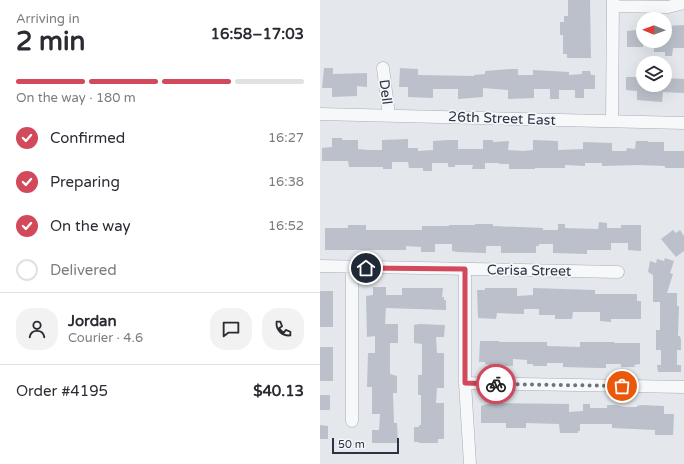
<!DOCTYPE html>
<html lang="en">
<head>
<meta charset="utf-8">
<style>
	body { margin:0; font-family:"Varela Round",sans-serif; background:#f2f2f3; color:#2b2b33; height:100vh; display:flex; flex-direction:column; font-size:15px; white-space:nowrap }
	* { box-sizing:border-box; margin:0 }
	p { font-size:13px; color:#7c7c81 }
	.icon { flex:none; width:22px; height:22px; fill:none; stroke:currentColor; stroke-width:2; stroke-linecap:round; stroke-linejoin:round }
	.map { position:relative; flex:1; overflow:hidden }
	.side { display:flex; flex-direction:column; background:#fff; width:320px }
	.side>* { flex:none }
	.needle { width:26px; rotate:271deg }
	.tools { position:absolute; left:316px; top:12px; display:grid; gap:8px }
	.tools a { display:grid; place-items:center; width:36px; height:36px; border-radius:50%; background:#fff; box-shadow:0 4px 16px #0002; font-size:20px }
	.scale { position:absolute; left:12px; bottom:10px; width:67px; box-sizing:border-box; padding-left:4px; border:2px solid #2b3445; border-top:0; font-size:11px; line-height:14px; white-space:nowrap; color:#2b3445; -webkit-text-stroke:3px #f4f6f9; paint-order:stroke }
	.pin { position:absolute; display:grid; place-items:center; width:34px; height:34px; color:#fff; margin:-17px; border:2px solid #fff; border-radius:50%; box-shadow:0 1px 4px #0007 }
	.courier { position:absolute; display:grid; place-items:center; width:40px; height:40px; margin:-20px; border:3px solid #d1495b; border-radius:50%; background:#fff; color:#222; box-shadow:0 1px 5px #0007 }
	.overview em { font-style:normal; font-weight:700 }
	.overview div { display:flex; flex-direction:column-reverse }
	.overview { display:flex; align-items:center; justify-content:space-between; height:68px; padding:0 16px }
	h1 { font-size:26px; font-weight:700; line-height:30px }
	.bar { display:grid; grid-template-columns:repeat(4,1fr); gap:6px 4px; align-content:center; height:48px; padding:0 16px }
	.bar i { height:5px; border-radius:3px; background:#e1e1e2 }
	.bar .current { background:#d1495b }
	.bar p { grid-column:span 4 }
	.line { display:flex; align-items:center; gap:10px; padding:0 16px; border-top:1px solid #e1e1e2 }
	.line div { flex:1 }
	.round { display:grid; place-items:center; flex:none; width:42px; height:42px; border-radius:16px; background:#f2f2f3 }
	ol { padding:0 16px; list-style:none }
	li { display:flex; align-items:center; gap:12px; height:44px }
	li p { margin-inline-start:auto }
	li .icon { padding:4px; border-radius:50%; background:#d1495b; color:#fff; stroke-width:4 }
	li:last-child { color:#7c7c81 }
	li i { width:22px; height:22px; border:2px solid #e1e1e2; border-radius:50% }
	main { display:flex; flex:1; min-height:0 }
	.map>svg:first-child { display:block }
</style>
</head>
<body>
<main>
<section class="side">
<div class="overview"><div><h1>2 min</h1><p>Arriving in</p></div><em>16:58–17:03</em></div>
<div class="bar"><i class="current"></i><i class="current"></i><i class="current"></i><i></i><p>On the way · 180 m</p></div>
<ol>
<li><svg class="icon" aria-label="check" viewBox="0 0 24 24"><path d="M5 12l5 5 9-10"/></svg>Confirmed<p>16:27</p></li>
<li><svg class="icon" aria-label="check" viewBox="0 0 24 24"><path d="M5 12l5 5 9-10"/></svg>Preparing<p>16:38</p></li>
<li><svg class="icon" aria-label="check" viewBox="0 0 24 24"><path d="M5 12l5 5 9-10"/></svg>On the way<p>16:52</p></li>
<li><i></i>Delivered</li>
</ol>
<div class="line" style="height:72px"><a class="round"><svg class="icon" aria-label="person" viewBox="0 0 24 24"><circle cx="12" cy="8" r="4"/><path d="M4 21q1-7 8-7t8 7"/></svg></a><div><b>Jordan</b><p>Courier · 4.6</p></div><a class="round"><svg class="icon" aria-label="chat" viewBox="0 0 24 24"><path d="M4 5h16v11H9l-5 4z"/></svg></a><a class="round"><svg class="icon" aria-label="phone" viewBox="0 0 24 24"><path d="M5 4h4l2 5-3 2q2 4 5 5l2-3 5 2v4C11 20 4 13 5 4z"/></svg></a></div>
<div class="line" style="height:52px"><div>Order #4195</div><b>$40.13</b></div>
</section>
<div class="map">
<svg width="364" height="464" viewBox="0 0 364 464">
	<rect width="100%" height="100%" fill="#e4e7ec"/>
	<!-- building -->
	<path fill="#bbc0ca" d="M248 0H270L271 58H247V54H243V35H240V22H244V16H248Z
		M323 24V47H307V31L316 30V25Z
		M364 25V48H353L352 56H345V52H334V41H345L346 26Z
		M4 68H13V74L47 73V87L37 86V96L12 97V88H2Z
		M80 68 98 69V75L154 76V75L165 74V71L191 69H198V75H213V70L249 72V75L262 74V71H270L271 75H275V89H264V98H255V90H239V99H230V89H214V98L188 99V90L163 88V97L138 99V89H113V98L88 97V87H79Z
		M306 77H323V85H345V78L364 79V93L343 92 342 102 317 100V91L306 90Z
		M12 138H22V140H38V149L48 150H62V140L88 139V148H98V151L113 150V141L128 140H138V149H163V140H173V142L189 141 188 150 203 151 213 150V140L238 141V150L263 149V142L292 143V151H306L307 148 315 149 316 141H328V142H344V151H364V168H345V166L318 165 282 166V163H265V166L245 165V168H215V169H189V164H179V163H165V169H152L153 165H135V167H128V163H112V171H103V168H89L88 162H72V169H63V167H29L28 161H2V148L12 147Z
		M279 222 287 223V228H301V225H321V251L308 250V243H291V250H267V254L233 253V244H219V246H216V253H181V246H166V253L137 252 132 251V244H115V252H101V247L86 246V250H5V228H28V225H46V230H102V226H129V225H155V224H173V226L223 228V230H237L238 229V224H245V228L278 229Z
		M353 230 356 233 360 230 364 236V251L356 257 341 239Z
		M345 258 354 261 350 273 353 274 347 293H357V306H359L358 336H360L361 340V350H357V365H361V372H338L337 365H341V350H336V330H340V302H333V275L328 272 330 261 336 263 337 259 344 261Z
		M53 287H66V295H82V288H123L122 297H124V300H126V310L66 308 65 324H78V343H70V374L77 376V393H73L74 423H77L78 443H52V430H59L60 414H52V387H47L48 353H55V336L47 337 46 296 53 295Z
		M165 288H197V296L213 295V288L275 290V294H317V301H321V319H291V322L280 321V312H253L252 319H235V315H219V309H204V314L177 313 176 319 158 318 157 290H165Z
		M0 291H13V327H0Z
		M99 324 125 325 124 337H116L117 353H124V388H117L116 403H124V439H118V443H99V442H94V427H99V425H101V395H98V375H102V344L94 343V325Z
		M160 341H179V342H227V346L260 347V342H294V343H320V364L314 365 315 367H301V364H286V368H279L243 367V363H227V366H213V364H207V360L193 359V366L169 365 165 364V362H159Z
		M0 347H13V381H0Z
		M0 395H10V410H0Z
		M171 403 249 404V412L263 411V404H270V408H287V405H296L304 407H317V406L321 405 344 406V414H354L353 435H335V430L292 428V424H260V431H258V433H240L239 424 206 423V428H186V423H161V406Z
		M0 425 8 426V439H0Z"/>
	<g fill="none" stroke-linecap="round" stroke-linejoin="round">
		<defs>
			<path id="minor" d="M294 6 348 7 364 3
				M63 68 69 115
				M0 114 364 123
				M292 121 293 0
				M0 266 298 272
				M145 269V383L150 464
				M145 383 364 387
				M32 421V267"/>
		</defs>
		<!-- minor casing -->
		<use href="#minor" stroke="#a9aeb7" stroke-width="13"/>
		<!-- minor -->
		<use href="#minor" stroke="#f7f8fa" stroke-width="12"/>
	</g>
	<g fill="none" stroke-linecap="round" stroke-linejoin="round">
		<!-- done -->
		<path stroke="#6c737f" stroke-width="4" stroke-dasharray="0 7.2" d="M176 384 302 386"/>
		<!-- route -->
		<path stroke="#d1495b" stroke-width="5" d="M46 268 145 269V383L176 384"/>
	</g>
	<g text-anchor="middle" stroke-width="3.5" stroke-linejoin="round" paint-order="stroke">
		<!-- street labels -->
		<g font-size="14" fill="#2b3445" stroke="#f4f6f9">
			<text transform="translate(66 92) rotate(83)" y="5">Dell</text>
			<text transform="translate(182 118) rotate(2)" y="5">26th Street East</text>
			<text transform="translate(209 270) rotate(1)" y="5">Cerisa Street</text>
		</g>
	</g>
</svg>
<div class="tools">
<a><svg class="needle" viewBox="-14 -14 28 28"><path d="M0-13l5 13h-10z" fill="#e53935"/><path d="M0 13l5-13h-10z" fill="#7c7c81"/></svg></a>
<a><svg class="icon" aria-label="layers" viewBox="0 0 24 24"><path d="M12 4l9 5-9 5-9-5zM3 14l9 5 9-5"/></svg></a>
</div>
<div class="scale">50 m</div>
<div class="pin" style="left:302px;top:386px;background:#ea580c"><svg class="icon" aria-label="bag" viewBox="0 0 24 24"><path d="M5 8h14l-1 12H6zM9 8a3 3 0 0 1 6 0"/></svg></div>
<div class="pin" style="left:46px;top:268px;background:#1f2937"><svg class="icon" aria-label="home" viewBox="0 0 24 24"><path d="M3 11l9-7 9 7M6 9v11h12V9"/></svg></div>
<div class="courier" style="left:176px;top:384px"><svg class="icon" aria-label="bike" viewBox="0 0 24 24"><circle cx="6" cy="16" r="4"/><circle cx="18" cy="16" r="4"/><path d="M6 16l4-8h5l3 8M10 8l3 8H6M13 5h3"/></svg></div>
</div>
</main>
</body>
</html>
